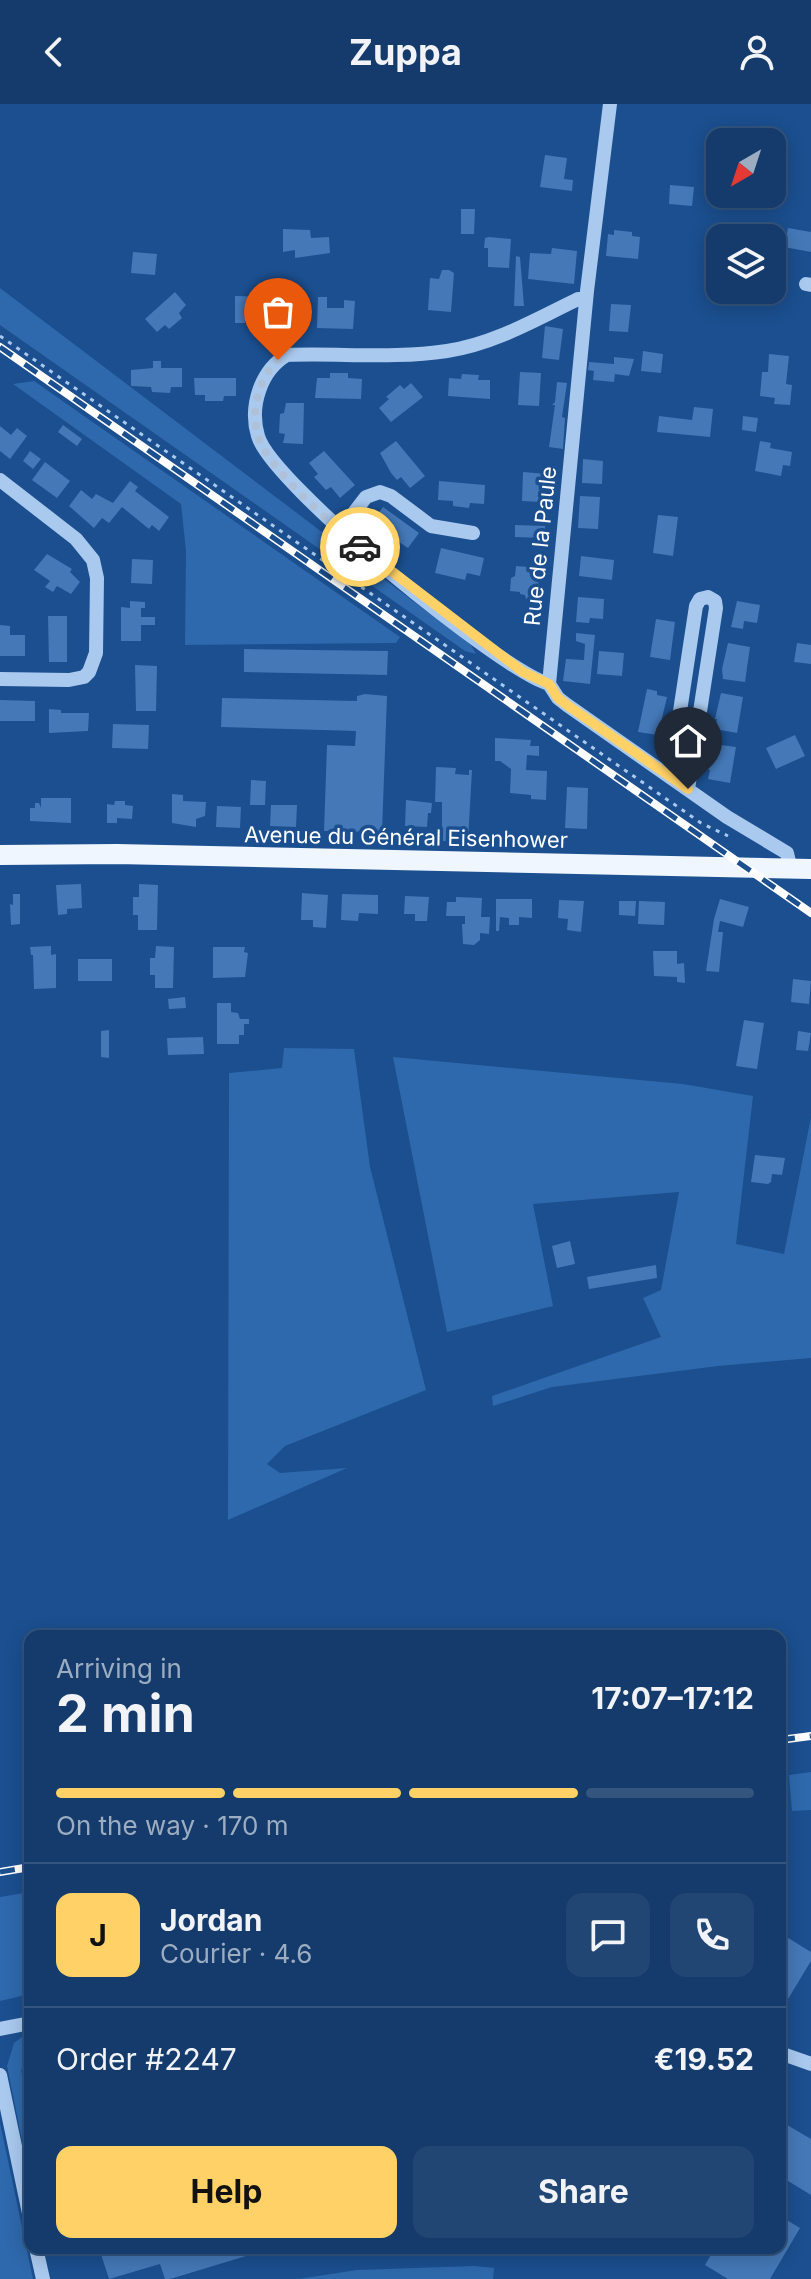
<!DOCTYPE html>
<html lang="en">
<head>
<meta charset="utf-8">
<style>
	body { margin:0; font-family:Inter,sans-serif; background:#214673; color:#f1f3f6; height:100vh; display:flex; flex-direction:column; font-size:30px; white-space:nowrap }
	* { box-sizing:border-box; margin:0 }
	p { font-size:26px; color:#9dadc1 }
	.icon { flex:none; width:44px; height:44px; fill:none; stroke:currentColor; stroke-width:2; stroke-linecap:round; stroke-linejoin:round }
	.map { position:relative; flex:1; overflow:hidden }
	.drawer { position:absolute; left:24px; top:1526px; width:762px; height:624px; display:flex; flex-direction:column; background:#143b6b; border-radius:16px; box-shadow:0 4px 20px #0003,0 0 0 2px #33557e }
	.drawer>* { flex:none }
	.needle { width:52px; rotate:219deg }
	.controls { position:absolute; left:706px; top:24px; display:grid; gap:16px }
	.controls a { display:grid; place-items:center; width:80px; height:80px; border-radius:16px; background:#143b6b; box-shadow:0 4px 20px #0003,0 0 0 2px #33557e; font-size:40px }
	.pin { position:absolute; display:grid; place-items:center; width:68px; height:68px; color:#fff; margin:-82px -34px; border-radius:50% 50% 50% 0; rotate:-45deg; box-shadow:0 0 8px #0007 }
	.pin .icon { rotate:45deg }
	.courier { position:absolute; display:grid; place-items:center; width:80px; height:80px; margin:-40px; border:6px solid #ffd166; border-radius:50%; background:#fff; color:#222; box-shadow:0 2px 10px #0007 }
	.overview em { font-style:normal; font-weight:700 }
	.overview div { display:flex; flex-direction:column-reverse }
	.overview { display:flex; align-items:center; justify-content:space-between; height:136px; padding:0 32px }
	h1 { font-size:52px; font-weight:700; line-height:60px }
	.bar { display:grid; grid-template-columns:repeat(4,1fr); gap:12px 8px; align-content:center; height:96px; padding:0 32px }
	.bar i { height:10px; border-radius:6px; background:#33557e }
	.bar .on { background:#ffd166 }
	.bar p { grid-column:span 4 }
	.line { display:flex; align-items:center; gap:20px; padding:0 32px; border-top:2px solid #33557e }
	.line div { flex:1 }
	.round { display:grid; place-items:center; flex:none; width:84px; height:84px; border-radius:16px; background:#214673 }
	.cta { display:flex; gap:16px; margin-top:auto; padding:16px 32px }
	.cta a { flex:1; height:92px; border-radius:16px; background:#ffd166; color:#111; font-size:32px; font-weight:700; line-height:92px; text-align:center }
	.cta a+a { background:#214673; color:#f1f3f6 }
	header { display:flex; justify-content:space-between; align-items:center; height:104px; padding:0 32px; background:#143b6b; font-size:36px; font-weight:700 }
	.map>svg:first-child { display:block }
</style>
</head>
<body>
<header><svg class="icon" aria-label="back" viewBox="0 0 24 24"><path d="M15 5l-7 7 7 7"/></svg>Zuppa<svg class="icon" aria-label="person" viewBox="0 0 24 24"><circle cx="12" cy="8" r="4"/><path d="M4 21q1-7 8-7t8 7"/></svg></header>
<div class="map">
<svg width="811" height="2175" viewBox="0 0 811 2175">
	<rect width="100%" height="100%" fill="#1b4f8f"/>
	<!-- green -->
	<path fill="#2e69ad" d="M0 184 471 541 476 550 465 547 0 221Z
		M34 277 400 533 396 539 185 541 186 447 181 400 13 280Z
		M284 944 354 945 370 1063 426 1286 285 1342 267 1360 280 1369 347 1364 228 1416 229 969 282 964Z
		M393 953 683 980 753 992 736 1140 784 1150 811 1013V1254L718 1262 552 1283 493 1302 492 1292 661 1233 643 1194 661 1186 679 1088 533 1100 553 1202 447 1228Z
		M811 1668V1706L792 1707 789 1671Z
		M30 1788V1890L0 1897V1793Z
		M30 1927V1953L21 1966 30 2010V2075L7 1962 14 1939Z
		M0 2019 33 2175H0Z
		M474 2162 494 2164 493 2175H298L357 2166Z"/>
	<!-- building -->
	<path fill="#4478b7" d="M545 51 567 54 564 75 573 76 572 87 540 83Z
		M670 81 694 83 692 102 669 100Z
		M461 105H475L474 130H461Z
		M788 124 811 128V148L784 143Z
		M283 125 310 126 311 134 329 133 330 149 295 154V146L283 148Z
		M614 126 632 128V132L640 133 638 155 606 152 608 130 614 131Z
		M489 133 511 135 509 164 488 163V144H484L485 134Z
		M552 144 577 147 574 180 528 175 530 149 551 150Z
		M133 148 157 150 155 171 131 169Z
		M516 152 520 153 524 202H514Z
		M442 166H449L454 169 451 208 428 206 430 174 439 175Z
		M175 188 186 201 179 209 182 214 169 225 165 221 157 228 145 215Z
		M235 192 272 193V216L246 213 245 219H235Z
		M318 193H327V204H344V196L355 197 353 225 317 224Z
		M611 200 631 201 628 228 609 227Z
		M545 222 563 225 559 256 542 254Z
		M643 247 663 250 661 269 641 267Z
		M769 250 789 252 786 280 792 281 790 301 774 300 775 294 760 292 762 268H768Z
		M614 253 634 255 629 272 615 270 614 278 593 276 594 267 588 266 589 258 614 260Z
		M153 257H161V264H182V283H171L170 289 152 288 151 283 131 282V266L153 264Z
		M520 268 541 269 539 302 518 301Z
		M330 269H348V274L362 275 361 295 315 294 317 274H330Z
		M462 270 479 271 478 276H490V295L448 292 449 274 461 275Z
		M194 274H236V292H224L223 297H205V291H195Z
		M557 278 567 279 562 313 565 314 563 345 549 343 555 301H552L555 298Z
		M411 279 423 293 391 318 379 304 389 295 386 293 400 281 404 285Z
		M286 299H304L303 340 283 339 285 330 279 329 280 310 284 309Z
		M694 303 713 305 710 333 657 328 659 312 692 316Z
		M743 312 758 314 756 328 742 326Z
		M63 321 82 335 77 342 58 328Z
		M0 322 11 331 17 324 27 332 10 355 0 347Z
		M396 337 425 372 410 384 401 373 397 376 391 369 380 349Z
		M760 337 771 339 770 344 792 348 790 362 783 361 781 372 755 367Z
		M30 347 41 355 33 365 23 357Z
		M324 347 355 381 340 394 331 383 326 386 314 373 318 370 309 359Z
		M583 355 603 357 602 380 582 379Z
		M45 358 70 377 57 394 32 376Z
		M523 368 547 370 545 391 540 398 522 397Z
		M130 377 138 383 135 387 169 413 159 427 152 421 149 425 122 403 109 419 102 414 94 424 69 402 81 386 92 395 96 390 113 399Z
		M439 377 485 381 484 400 470 399 469 404 453 402V397L438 396Z
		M580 392 600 393 598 425 578 424Z
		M383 403 419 429 408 444 396 436 393 441 379 430 382 426 372 418Z
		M658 411 678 413 673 452 653 449Z
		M515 421 545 422V434L515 433Z
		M441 444 484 454 480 472 467 469 465 476 435 469Z
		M47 450 72 465 70 468 80 478 71 490 57 482 53 488 45 483 50 477 34 466Z
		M581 452 614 456 612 476 579 472Z
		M132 455 153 456 152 480 131 479Z
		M516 462 540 464 537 492 534 495H526L525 491 520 490V488L510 487 511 474 515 472Z
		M578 493 604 495 603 515 590 514 589 519 576 518Z
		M130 497 145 498V504H141V513H155V521H141V537H121V503L130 504Z
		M737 497 760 501 757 519 744 517 743 525 731 523Z
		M48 512H67V558H49Z
		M656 515 675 518 670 556 650 553Z
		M0 521 10 522V531H25V552H0Z
		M576 529 595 531 590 580 563 577 566 555 584 556 585 540 576 537Z
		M728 539 750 543 745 578 723 575 722 565Z
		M797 539 811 541V560L794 558Z
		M244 545 388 547 387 571 244 568Z
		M599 547 624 549 622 572 597 570Z
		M135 561 157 562 156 607H136Z
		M647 585 657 587V591L667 593 658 631 638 628Z
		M721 589 743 593 737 629 715 625 717 615H715Z
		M365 590 387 592 382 728 324 727 327 641 355 642 356 627 221 623 222 594 357 597V592Z
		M0 596 35 597V617H0Z
		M49 605 61 606V609H89L88 627 49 629Z
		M113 620 149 621 148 645 112 644Z
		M795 631 805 652 776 665 766 644Z
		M495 634 531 636 530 642H539V652L527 651 526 666 547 667 546 696 531 695V691L510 689 511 665 500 657H495Z
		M713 640 736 643 730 679 708 675 710 666 707 665Z
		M436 663 456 664 455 670 469 671V666H472L468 737H442V698H435Z
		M251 676 266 677 265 701H250Z
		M567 683 588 684 587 725 565 724Z
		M172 690 183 691V697L206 698 205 712 196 715V723L172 719Z
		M41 694H71V719L30 717V704H35V699H39L41 704Z
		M406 696 432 699 431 709H428L427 723 405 722Z
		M115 697H125V701L133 702 132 715 117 714V719H107V700L114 701Z
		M271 701H297L296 723 270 722Z
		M217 702 241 703 240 724 216 723Z
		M81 780 82 804 67 805V810L58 811 56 781Z
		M139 780 158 781 157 826H138V811H133V793H139Z
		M302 789 328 791 326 824 313 823V816H301Z
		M13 790H20V820L11 821 10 800 13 801Z
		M342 790 378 791V810L359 809 358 817 341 816Z
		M405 792 429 793 427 817H415V810H404Z
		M456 793 482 794 481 813H490L489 830 480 829V836L474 841 463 840 462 820H465V812H446L447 798H456Z
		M496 795H532V814L519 813V821H509V814L500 813 499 827H496Z
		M720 795 749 803 743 823 720 817 718 828H723L719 868 706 867 714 815Z
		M559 796 584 797 581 828 567 826 568 815 558 814Z
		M619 797H636L635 812 619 811Z
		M639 797 665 798 664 821 638 820Z
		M51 842V851L56 850V884L34 885 33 851H31L30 843Z
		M156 842 174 843 173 884H155V871H150V854H155Z
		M213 843H245L244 848 248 849 245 873 213 874Z
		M653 847H677V860L684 859 685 879 677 878V873L654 872Z
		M78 855H112V877H78Z
		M793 875 811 877 809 900 791 898Z
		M185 893 186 904 169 905 168 895Z
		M217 899H231V908L238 909 240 915H249V920H244V931H239V940H217Z
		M744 916 764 919 757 965 736 962Z
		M109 926V954L101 953V927Z
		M798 927 811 929 808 947 796 946Z
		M203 933 204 950 168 951 167 934Z
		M755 1051 785 1054 782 1071 772 1070 771 1078 768 1080 751 1078Z
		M570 1137 575 1160 557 1164 552 1142Z
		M656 1161 657 1174 589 1185 587 1173Z
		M780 1829 811 1848V1857L785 1900 780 1897Z
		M782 2018 811 2035V2091L780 2072V2022Z
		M780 2112 800 2124 770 2175H728L705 2161 715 2144H780Z
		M99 2144H269V2145L170 2175H165L160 2160 109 2175Z"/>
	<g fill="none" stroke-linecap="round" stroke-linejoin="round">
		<!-- path -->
		<path stroke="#a9c9ee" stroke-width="3" stroke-dasharray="4 6" stroke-linecap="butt" d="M0 232 701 719 728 732"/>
		<!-- minor -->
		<path stroke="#a9c9ee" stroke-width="14" d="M610 0 587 187 549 580 558 594 567 601 727 713 787 749 791 766
			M806 180 811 181
			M0 376 76 435 93 456 97 474 96 549 89 568 84 573 69 576 0 575
			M340 427 366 393 380 388 391 392 431 422 473 429
			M549 580C501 567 271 379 258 332 249 302 261 266 287 251 340 249 394 255 447 247 494 240 537 215 578 195L586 196
			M670 673 696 502 700 495 708 493 715 497 716 504 688 685
			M0 1925 30 1919
			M780 1949 811 1960
			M0 1971 30 2114
			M36 2144 43 2175"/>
		<!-- major -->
		<path stroke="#f0f6ff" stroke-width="20" d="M0 751 117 750 811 765"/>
		<defs>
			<path id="rail" d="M0 243 811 809
				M780 1636 811 1632
				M0 1768 30 1763"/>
		</defs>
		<!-- rail casing -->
		<use href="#rail" stroke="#fff" stroke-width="8"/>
		<!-- rail -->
		<use href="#rail" stroke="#1b4f8f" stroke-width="5" stroke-dasharray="15" stroke-linecap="butt"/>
	</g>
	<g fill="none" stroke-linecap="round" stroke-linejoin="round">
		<!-- done -->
		<path stroke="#afc1d8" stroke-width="8" stroke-dasharray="0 14.4" d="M278 256C259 274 251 305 257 330 266 363 333 422 360 443"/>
		<!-- route -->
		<path stroke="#ffd166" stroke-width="10" d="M360 443 523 568 549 580 558 594 567 601 688 685"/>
	</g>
	<g text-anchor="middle" stroke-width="7" stroke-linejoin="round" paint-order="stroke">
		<!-- street labels -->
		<g font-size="22" fill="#fff" stroke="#1b4f8f">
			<text transform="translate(540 442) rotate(-84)" y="8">Rue de la Paule</text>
			<text transform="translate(406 733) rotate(1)" y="8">Avenue du Général Eisenhower</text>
		</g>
	</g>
</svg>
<div class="controls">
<a><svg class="needle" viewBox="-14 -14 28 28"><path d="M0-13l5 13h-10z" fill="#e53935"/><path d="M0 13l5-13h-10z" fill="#9dadc1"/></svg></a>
<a><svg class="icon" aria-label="layers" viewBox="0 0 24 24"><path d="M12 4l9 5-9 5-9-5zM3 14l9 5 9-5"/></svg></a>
</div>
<div class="pin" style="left:278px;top:256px;background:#ea580c"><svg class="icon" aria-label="bag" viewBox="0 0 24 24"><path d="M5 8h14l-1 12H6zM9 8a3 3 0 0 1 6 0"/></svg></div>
<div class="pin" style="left:688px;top:685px;background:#1f2937"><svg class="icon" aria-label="home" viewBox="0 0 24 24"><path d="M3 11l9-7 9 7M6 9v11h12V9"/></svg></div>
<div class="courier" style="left:360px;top:443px"><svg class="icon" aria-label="car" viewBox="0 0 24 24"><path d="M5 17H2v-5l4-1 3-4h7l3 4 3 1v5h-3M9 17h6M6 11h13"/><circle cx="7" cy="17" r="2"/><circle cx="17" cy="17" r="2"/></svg></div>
<section class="drawer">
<div class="overview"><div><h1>2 min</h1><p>Arriving in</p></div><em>17:07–17:12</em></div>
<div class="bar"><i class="on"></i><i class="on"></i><i class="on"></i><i></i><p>On the way · 170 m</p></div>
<div class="line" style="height:144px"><b class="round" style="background:#ffd166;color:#111">J</b><div><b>Jordan</b><p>Courier · 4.6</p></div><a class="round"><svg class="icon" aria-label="chat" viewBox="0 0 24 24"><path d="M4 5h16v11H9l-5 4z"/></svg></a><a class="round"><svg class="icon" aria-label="phone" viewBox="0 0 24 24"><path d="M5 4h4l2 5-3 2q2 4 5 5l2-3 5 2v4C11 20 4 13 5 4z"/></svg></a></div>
<div class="line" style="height:104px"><div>Order #2247</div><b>€19.52</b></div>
<div class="cta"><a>Help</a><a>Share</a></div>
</section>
</div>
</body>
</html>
